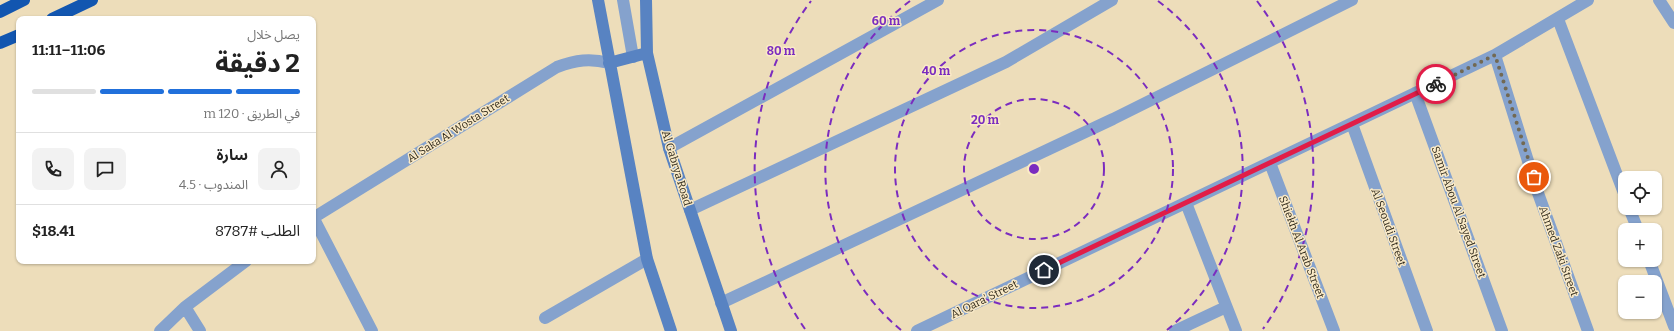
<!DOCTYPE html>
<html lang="ar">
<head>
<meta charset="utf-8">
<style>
	body { margin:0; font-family:Bitter,"Noto Sans Arabic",serif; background:#f2f2f2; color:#222; direction:rtl; height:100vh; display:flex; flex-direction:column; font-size:15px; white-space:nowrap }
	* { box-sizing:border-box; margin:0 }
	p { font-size:13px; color:#767676 }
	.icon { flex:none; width:22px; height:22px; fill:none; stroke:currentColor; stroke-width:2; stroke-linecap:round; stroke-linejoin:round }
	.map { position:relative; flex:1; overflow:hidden; direction:ltr }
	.sheet { position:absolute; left:16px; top:16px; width:300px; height:248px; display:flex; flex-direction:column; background:#fff; border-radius:8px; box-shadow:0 1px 3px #0004; direction:rtl }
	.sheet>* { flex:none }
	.controls { position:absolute; left:1618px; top:171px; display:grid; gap:8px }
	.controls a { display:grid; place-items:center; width:44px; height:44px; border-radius:8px; background:#fff; box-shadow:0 1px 3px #0004; font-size:20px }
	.pin { position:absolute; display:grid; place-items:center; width:34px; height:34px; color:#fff; margin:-17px; border:2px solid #fff; border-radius:50%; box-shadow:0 1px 4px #0007 }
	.courier { position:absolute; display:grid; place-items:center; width:40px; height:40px; margin:-20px; border:3px solid #e11d48; border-radius:50%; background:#fff; color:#222; box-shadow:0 1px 5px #0007 }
	.overview em { font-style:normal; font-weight:700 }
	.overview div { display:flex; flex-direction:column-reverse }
	.overview { display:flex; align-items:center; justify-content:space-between; height:68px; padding:0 16px }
	h1 { font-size:26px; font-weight:700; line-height:30px }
	.bar { display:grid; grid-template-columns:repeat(4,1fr); gap:6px 4px; align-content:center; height:48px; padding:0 16px }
	.bar i { height:5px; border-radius:3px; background:#e0e0e0 }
	.bar .current { background:#2170db }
	.bar p { grid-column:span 4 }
	.line { display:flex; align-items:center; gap:10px; padding:0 16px; border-top:1px solid #e0e0e0 }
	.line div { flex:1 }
	.round { display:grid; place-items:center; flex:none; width:42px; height:42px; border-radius:8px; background:#f2f2f2 }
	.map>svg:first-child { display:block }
</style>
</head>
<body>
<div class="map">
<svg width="1674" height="331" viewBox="0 0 1674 331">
	<rect width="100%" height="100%" fill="#edddba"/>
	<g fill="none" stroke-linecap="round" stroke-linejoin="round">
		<!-- street -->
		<path stroke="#85a2cd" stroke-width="12" d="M623 0 633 57
			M1659 0 1674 23
			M1558 19 1625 196
			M1495 55 1538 193 1588 331
			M1415 93 1502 331
			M1352 124 1427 331
			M669 148 938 0
			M1270 163 1334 331
			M1186 203 1236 331
			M1629 208 1638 230
			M690 210 1006 62 1112 0
			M313 217 372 331
			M313 218 557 67C576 60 590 58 609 63
			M1649 260 1674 326
			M721 303 1113 119 1352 0
			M185 307 200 331
			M545 318 647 259
			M160 331 185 307 246 261
			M917 331 1495 55 1588 0
			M1175 331 1226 307"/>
		<!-- secondary -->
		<path stroke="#5883c2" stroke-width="12" d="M598 0 647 259 671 331
			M646 0 647 53 669 148 731 331
			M609 63 647 53"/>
		<!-- highway -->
		<path stroke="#1256b0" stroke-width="12" d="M0 12 24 0
			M52 19 92 0
			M0 43 19 35"/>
	</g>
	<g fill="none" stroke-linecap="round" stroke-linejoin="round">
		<!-- done -->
		<path stroke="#726953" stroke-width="4" stroke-dasharray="0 7.2" d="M1436 84 1495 55 1534 177"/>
		<!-- route -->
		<path stroke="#e11d48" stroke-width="5" d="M1044 270 1436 84"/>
	</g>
	<!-- distance rings -->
	<g fill="none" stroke="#7b2cbf" stroke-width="2" stroke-dasharray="7 5">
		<circle cx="1034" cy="169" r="70"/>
		<circle cx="1034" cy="169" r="139"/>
		<path d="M901 330A209 209 0 0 1 910 1M1158 1A209 209 0 0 1 1167 330"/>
		<path d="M805 329A279 279 0 0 1 811 1M1257 1A279 279 0 0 1 1263 329"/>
	</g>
	<g text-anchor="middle" stroke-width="3" stroke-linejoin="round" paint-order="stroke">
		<!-- street labels -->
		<g font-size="11" fill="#302a1c" stroke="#faeac7">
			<text transform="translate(458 128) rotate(-32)" y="4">Al Saka Al Wosta Street</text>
			<text transform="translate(677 168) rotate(73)" y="4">Al Gabrya Road</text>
			<text transform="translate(1459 212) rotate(70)" y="4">Samir Abou Al Sayed Street</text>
			<text transform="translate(1389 227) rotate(70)" y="4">Al Seoudi Street</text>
			<text transform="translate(1302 247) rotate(69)" y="4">Shiekh Al Arab Street</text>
			<text transform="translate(1559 251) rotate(70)" y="4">Ahmed Zaki Street</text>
			<text transform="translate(984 299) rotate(-26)" y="4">Al Qara' Street</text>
		</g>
	</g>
	<circle cx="1034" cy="169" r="6" fill="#7b2cbf" stroke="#faeac7" stroke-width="2"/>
	<g font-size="12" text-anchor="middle" font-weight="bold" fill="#7b2cbf" stroke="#faeac7" stroke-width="3" stroke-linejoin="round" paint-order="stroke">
		<text x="886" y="25">60 m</text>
		<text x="781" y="55">80 m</text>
		<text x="936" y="75">40 m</text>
		<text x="985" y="124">20 m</text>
	</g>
</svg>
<div class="controls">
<a><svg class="icon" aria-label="locate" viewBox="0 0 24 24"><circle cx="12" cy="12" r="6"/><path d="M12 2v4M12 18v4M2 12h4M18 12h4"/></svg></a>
<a>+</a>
<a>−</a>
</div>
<div class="pin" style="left:1534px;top:177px;background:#ea580c"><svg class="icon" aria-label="bag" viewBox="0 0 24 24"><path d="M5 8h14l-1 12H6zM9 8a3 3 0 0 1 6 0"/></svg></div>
<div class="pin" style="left:1044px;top:270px;background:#1f2937"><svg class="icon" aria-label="home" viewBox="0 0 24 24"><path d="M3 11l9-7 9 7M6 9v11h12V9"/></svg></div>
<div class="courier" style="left:1436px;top:84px"><svg class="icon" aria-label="bike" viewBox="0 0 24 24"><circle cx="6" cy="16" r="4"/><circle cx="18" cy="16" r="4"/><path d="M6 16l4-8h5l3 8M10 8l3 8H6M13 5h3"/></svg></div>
<section class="sheet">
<div class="overview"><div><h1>2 دقيقة</h1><p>يصل خلال</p></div><em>11:06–11:11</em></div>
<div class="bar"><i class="current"></i><i class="current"></i><i class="current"></i><i></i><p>في الطريق · 120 m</p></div>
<div class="line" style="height:72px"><a class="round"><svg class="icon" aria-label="person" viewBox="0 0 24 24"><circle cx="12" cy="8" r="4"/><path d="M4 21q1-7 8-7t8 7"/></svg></a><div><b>سارة</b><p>المندوب · 4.5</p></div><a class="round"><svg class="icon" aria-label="chat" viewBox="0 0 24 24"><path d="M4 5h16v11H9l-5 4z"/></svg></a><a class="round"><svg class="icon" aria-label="phone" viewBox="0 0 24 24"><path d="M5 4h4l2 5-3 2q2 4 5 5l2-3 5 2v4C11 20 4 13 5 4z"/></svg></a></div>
<div class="line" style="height:52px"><div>الطلب #8787</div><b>$18.41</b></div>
</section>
</div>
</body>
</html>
